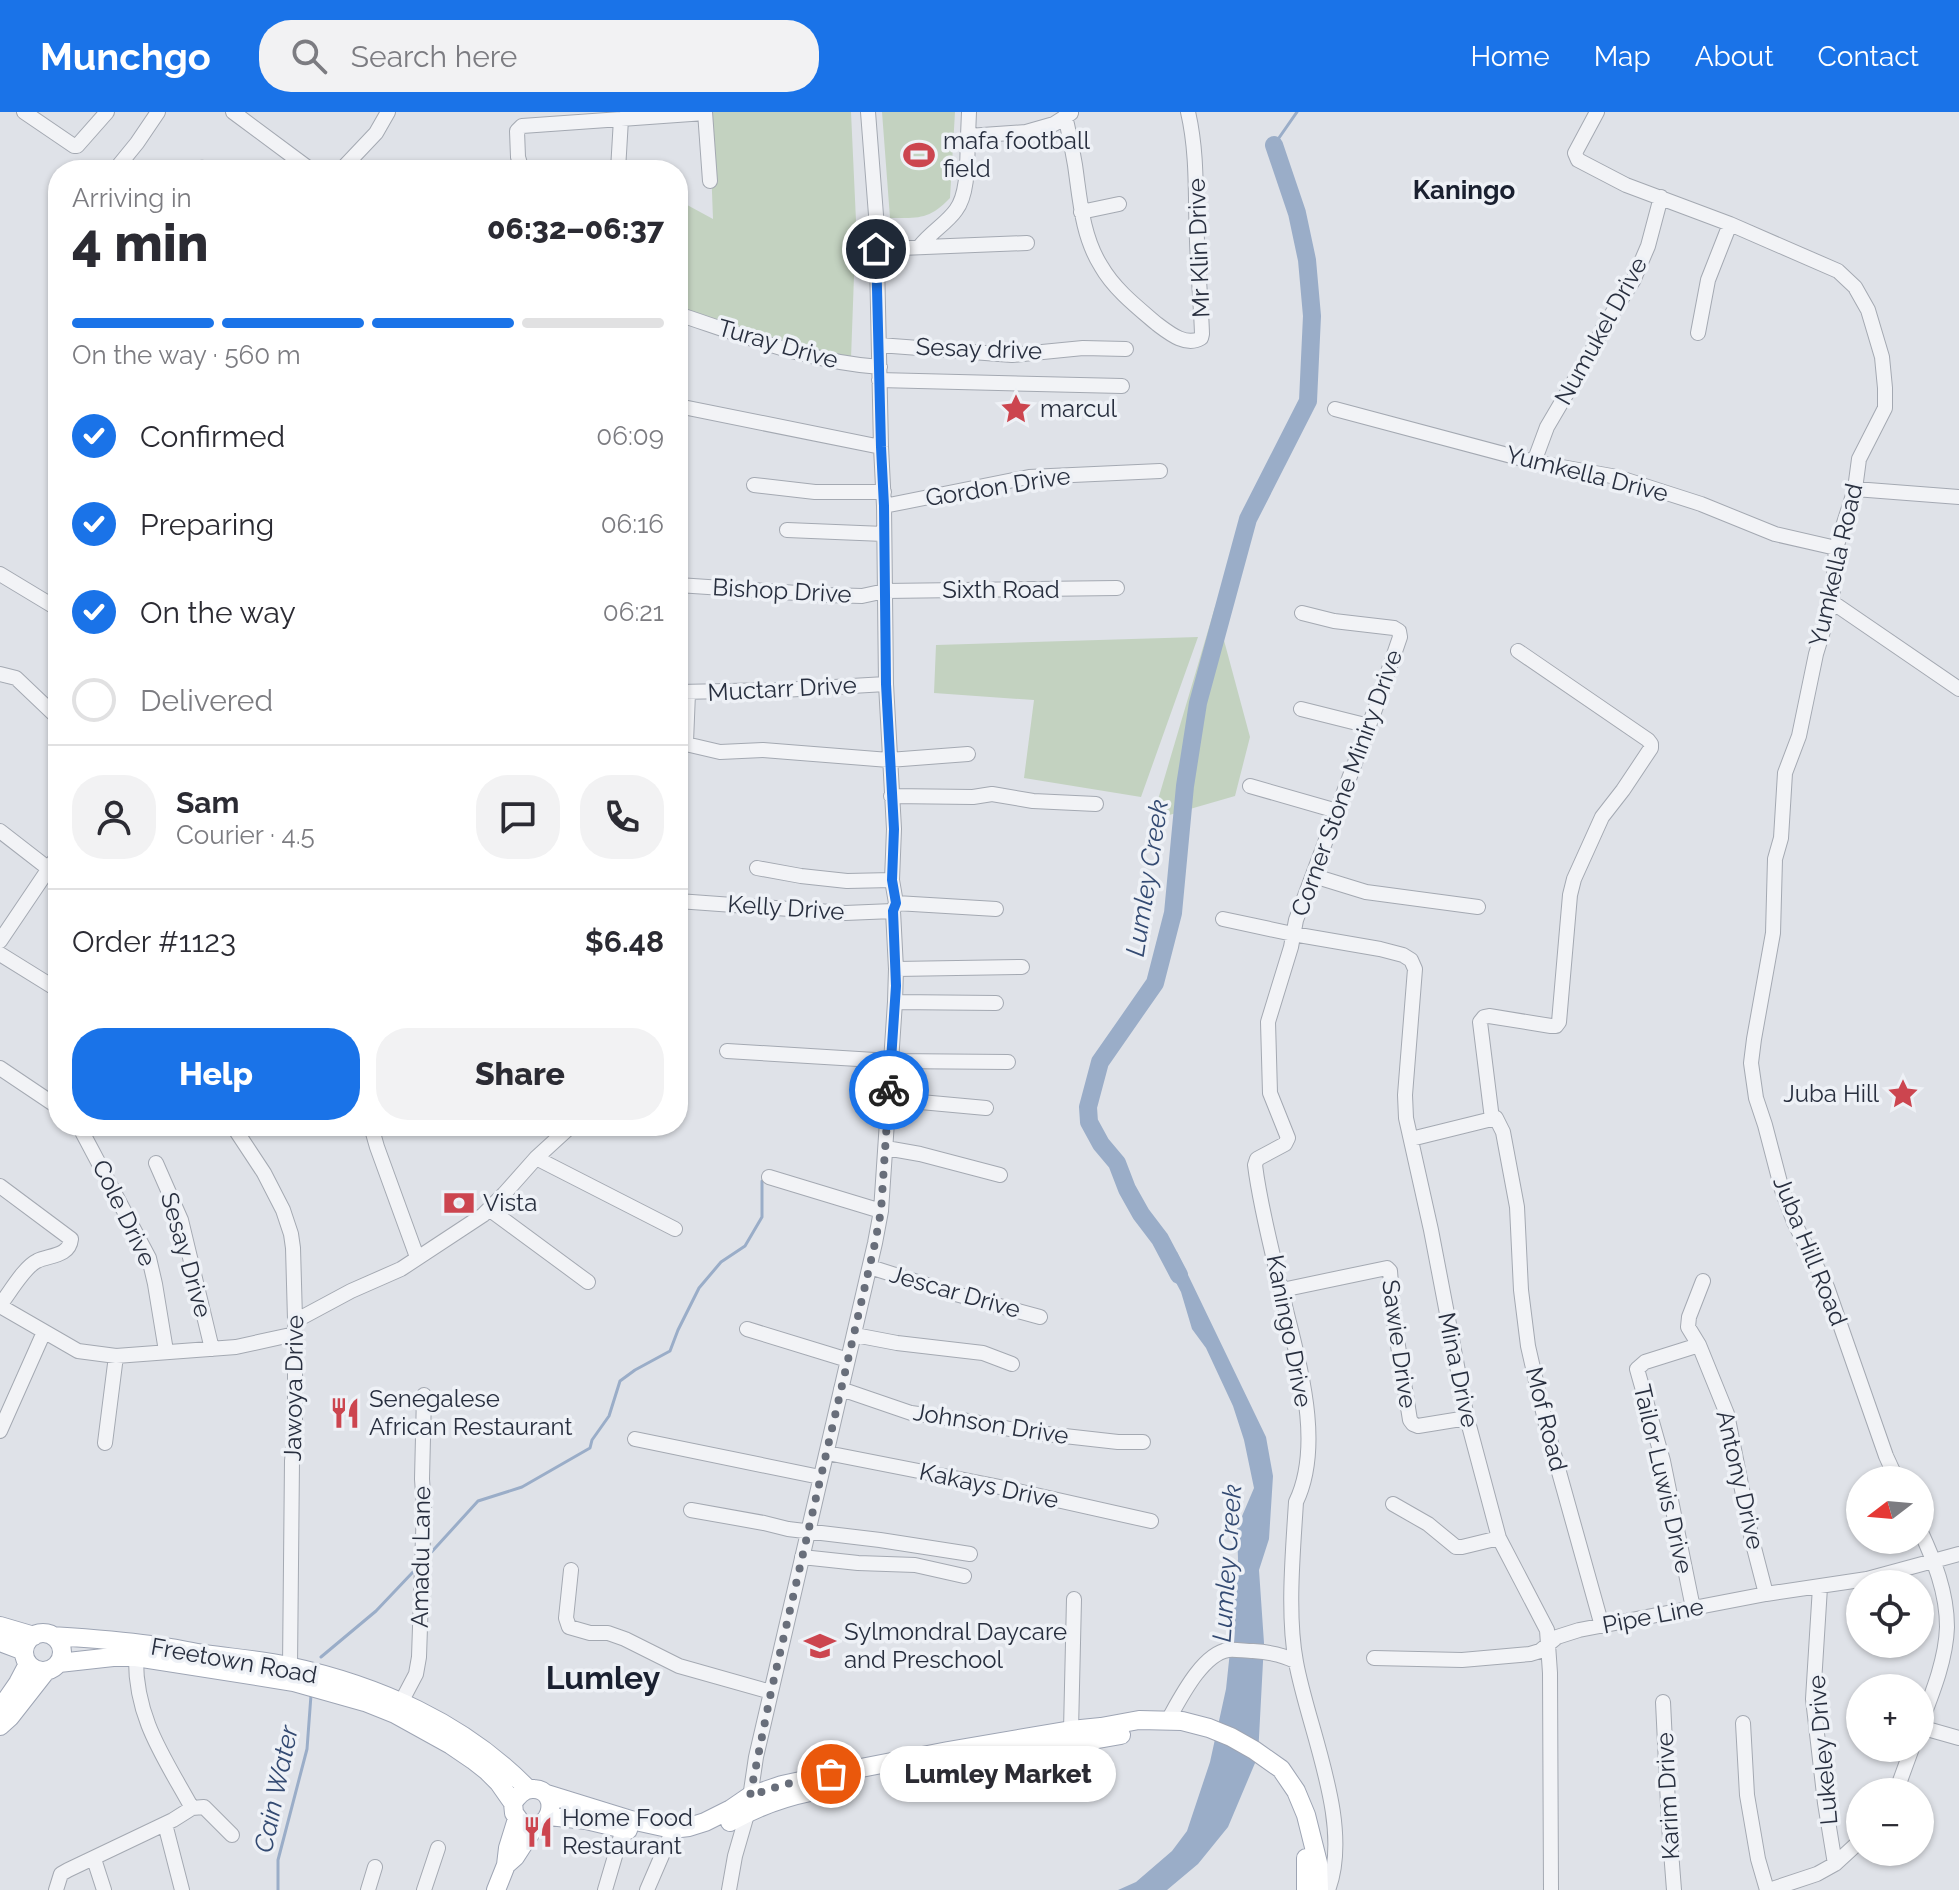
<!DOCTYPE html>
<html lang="en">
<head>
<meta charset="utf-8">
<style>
	body { margin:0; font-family:Raleway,sans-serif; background:#f2f2f3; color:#2b2b33; height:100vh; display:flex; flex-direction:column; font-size:30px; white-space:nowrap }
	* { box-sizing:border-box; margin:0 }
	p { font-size:26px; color:#7c7c81 }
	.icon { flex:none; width:44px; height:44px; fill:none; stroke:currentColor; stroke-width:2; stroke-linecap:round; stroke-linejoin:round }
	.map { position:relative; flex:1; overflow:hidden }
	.side { position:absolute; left:48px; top:48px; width:640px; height:976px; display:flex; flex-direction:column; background:#fff; border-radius:32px; box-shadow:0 2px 6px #0004 }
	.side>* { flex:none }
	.needle { width:52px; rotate:254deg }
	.fabs { position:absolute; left:1846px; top:1354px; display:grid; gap:16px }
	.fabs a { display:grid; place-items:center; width:88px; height:88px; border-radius:50%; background:#fff; box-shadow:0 2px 6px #0004; font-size:40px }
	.pin { position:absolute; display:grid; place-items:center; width:68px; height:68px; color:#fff; margin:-34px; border:4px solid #fff; border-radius:50%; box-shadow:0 2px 8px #0007 }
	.courier { position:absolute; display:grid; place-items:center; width:80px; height:80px; margin:-40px; border:6px solid #1a73e8; border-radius:50%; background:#fff; color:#222; box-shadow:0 2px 10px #0007 }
	.bubble { position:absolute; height:56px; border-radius:28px; background:#fff; box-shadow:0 2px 6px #0004; font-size:26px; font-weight:800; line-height:56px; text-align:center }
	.summary em { font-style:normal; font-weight:800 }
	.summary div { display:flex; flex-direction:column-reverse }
	.summary { display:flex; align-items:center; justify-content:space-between; height:136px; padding:0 24px }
	h1 { font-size:52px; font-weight:800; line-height:60px }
	.bar { display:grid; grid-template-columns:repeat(4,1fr); gap:12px 8px; align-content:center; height:96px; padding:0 24px }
	.bar i { height:10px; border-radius:6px; background:#e1e1e2 }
	.bar .on { background:#1a73e8 }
	.bar p { grid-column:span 4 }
	.line { display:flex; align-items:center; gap:20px; padding:0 24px; border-top:2px solid #e1e1e2 }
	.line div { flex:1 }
	.round { display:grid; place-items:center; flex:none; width:84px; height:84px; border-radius:32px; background:#f2f2f3 }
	ol { padding:0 24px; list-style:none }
	li { display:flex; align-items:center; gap:24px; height:88px }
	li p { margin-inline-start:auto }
	li .icon { padding:8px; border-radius:50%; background:#1a73e8; color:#fff; stroke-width:4 }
	li:last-child { color:#7c7c81 }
	li i { width:44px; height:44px; border:4px solid #e1e1e2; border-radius:50% }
	.action { display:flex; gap:16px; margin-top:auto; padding:16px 24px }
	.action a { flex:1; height:92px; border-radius:32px; background:#1a73e8; color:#fff; font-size:32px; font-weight:800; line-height:92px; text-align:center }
	.action a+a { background:#f2f2f3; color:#2b2b33 }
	header { display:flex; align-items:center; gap:48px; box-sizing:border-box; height:112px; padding:0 40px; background:#1a73e8; color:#fff }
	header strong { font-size:38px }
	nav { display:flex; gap:44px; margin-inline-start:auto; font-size:28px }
	.search { width:560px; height:72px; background:#f2f2f3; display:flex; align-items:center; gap:20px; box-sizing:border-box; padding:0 28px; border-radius:32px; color:#7c7c81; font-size:30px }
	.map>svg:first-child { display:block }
</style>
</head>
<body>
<header>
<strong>Munchgo</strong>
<div class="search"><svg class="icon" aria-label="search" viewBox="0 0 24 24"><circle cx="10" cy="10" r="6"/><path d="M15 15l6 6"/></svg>Search here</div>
<nav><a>Home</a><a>Map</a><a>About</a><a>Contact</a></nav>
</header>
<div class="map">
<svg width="1959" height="1778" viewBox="0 0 1959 1778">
	<rect width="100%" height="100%" fill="#dfe2e8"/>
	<!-- green -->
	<path fill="#c3d2c0" d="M709 0H851L856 109 851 247 761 225 678 198V88L713 107Z
		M882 0H955L950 86C929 108 918 106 890 106Z
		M1215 495 1250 625 1235 684 1152 708Z
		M1198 525 1141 685 1024 666 1034 588 934 581 936 533Z"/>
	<!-- water -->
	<path fill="#9aadc8" d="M1177 1140 1266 1325 1273 1364 1269 1427 1259 1458 1264 1531 1258 1644 1228 1715 1198 1752 1167 1778H1118L1136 1770 1172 1739 1187 1719 1210 1650 1226 1577 1231 1530 1238 1447 1237 1416 1254 1376 1244 1328 1233 1294 1206 1236 1192 1217 1181 1180 1163 1146Z"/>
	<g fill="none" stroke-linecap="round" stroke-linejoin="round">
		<!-- stream -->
		<path stroke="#9aadc8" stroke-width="3" d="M1274 33 1297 0
			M427 1445 478 1389 522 1375 590 1336 592 1328 609 1304 620 1269 635 1258 670 1239 678 1218 699 1176 721 1150 745 1134 762 1105V1069
			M321 1545 376 1499 413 1460
			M278 1778V1748L307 1637 311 1583"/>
		<!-- river -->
		<path stroke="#9aadc8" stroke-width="18" d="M1179 1163 1160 1127 1141 1102 1127 1077 1117 1051 1101 1032 1089 1010 1088 995 1100 950 1155 871 1173 801 1185 674 1198 591 1248 407 1308 289 1312 204 1307 148 1297 101 1274 33"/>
		<defs>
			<path id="minor" d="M24 0 74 34H77L107 0
				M233 0 311 58
				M705 0 710 69
				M1597 0 1575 41 1578 48 1626 73 1730 112 1838 159 1855 175 1868 198 1882 245 1885 276V296L1859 347 1855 377 1836 436 1832 490 1816 542 1799 624 1785 661 1781 726 1775 747 1773 821 1754 927 1751 951 1756 986 1765 1013 1782 1078 1794 1110 1827 1175 1886 1344 1897 1368
				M1065 4C1069 20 1072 36 1075 53 1080 87 1082 124 1101 154 1114 177 1137 195 1157 212 1169 221 1186 235 1201 226L1202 222C1201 191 1198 160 1197 129 1195 86 1198 43 1188 0
				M621 7 705 1
				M968 24 969 0
				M115 58 137 31 158 0
				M199 58 202 56 205 58
				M341 58 376 21 388 0
				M522 58 518 45 517 19 522 14 621 7 618 58
				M1081 100 1119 92
				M920 134C931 120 947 111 956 98 969 81 967 45 968 24L1026 20 1054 12 1071 1
				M876 137 1027 131
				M678 202C744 224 810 250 880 255
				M1698 221 1708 168 1730 112
				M879 233 1012 243 1083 236 1126 237
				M879 268 1122 274
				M678 294 881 335
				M1335 297 1534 350 1617 365 1701 392 1775 422 1836 436
				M1534 350 1547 315 1594 235 1604 214 1633 169 1648 134 1661 85
				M754 373 815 380H884
				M1855 377 1959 385
				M884 394 1029 365 1160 359
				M787 418 884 422
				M0 462 58 497
				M678 473 827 483 862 484 885 479 1117 476
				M1832 490 1959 577
				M1302 501 1334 509 1394 516 1399 519 1400 525 1377 592 1296 808 1291 835 1268 910 1270 981 1288 1026 1285 1032 1257 1047 1255 1053C1261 1101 1275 1150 1286 1198 1300 1256 1323 1333 1296 1390 1293 1439 1287 1503 1296 1550 1308 1617 1353 1712 1328 1778
				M0 562 16 566 58 606
				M679 580 782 578 886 572
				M688 581 686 630 690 633 720 640 763 638 889 648 968 642
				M1301 597 1369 614
				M1250 674 1337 699
				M891 684 973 685 992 682 1033 689 1096 692
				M0 719 58 764
				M757 756 801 764 847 769 892 768
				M1314 764 1366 780 1478 795
				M678 789 845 801 893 799
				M896 791 996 797
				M1223 807 1293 822 1380 837 1403 843 1411 848 1415 857 1405 983 1406 1006 1431 1118 1467 1306 1499 1426 1547 1518 1550 1561 1551 1778
				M0 829 58 743
				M0 842 58 878
				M896 857 1022 855
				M895 890 996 891
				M727 939 891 949 1008 950
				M0 956 58 995
				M888 987 986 996
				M1492 1007 1496 1006 1503 1020 1517 1095 1521 1178 1528 1234 1547 1317 1602 1514
				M79 1014 149 1146 155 1172 166 1239
				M233 1014 264 1061 283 1098 291 1122 293 1136 295 1207V1320L292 1349 290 1555
				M371 1014 377 1035 417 1145
				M1411 1027 1492 1007 1480 910 1484 905 1489 904 1551 914H1556L1559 910 1570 783 1574 767 1602 705 1623 678 1651 636V632L1648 628 1518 539
				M886 1036 920 1042 1000 1063
				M536 1046 675 1117
				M156 1051 181 1108 212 1237
				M769 1065 881 1099
				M0 1074 71 1127C69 1145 49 1143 37 1149 24 1155 9 1182 0 1193
				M489 1097 588 1170
				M870 1155 952 1181 1040 1205
				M1703 1169 1689 1205 1688 1215 1699 1233 1727 1302 1752 1428 1766 1482
				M1282 1178 1387 1156 1390 1159 1394 1209 1410 1308 1413 1312 1418 1314 1467 1306
				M0 1194 78 1239 116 1244 236 1235 295 1222
				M297 1208 351 1179 401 1157 483 1103 504 1082 536 1046 571 1014
				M747 1217 848 1248
				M855 1223 897 1231 983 1241 1012 1252
				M841 1277 911 1301 975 1310 1020 1319 1118 1330H1143
				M0 1319 44 1220
				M635 1327 820 1365
				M105 1331 116 1244
				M827 1341 995 1374 1151 1409
				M1393 1392 1428 1412 1456 1435H1462L1499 1426
				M691 1398 764 1411 788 1417 880 1428 970 1442
				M1920 1418C1934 1448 1947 1480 1947 1515 1946 1548 1932 1582 1920 1613
				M802 1445 858 1451 915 1453 964 1464
				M571 1458 566 1506 569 1515 590 1521H608L625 1527 679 1554 771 1580
				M1820 1475 1813 1587 1825 1691 1835 1752
				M1693 1496 1663 1349 1637 1257 1645 1250 1699 1233
				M1374 1546 1462 1548 1530 1542 1540 1539 1557 1525 1579 1518 1766 1482 1867 1467 1959 1442
				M1663 1590 1669 1713 1674 1778
				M397 1598 416 1562 419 1545 424 1395 422 1367 424 1283
				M1168 1608C1180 1587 1202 1542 1228 1538 1235 1537 1245 1539 1253 1539 1269 1540 1281 1542 1295 1549
				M1743 1611 1747 1683 1758 1747 1767 1778
				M1920 1615 1959 1626
				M1071 1618 1074 1487
				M1896 1680 1912 1636
				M192 1696 204 1695 232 1723
				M165 1712 182 1778
				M94 1747 104 1778
				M56 1778 61 1762 68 1758 173 1708 192 1696C164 1645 135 1606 136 1545
				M368 1778 375 1755
				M424 1778 438 1736
				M605 1778 623 1717
				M647 1778 669 1727
				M729 1778 735 1744 748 1699 756 1645 875 1131 881 1099 895 890 896 857 893 799 896 791 892 768 894 717 886 572 884 394 881 335 876 103 868 0
				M1769 1778 1817 1762 1835 1752 1860 1729"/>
			<path id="major" d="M0 1514 34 1524
				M24 1540a19 19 0 1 1 38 0a19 19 0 1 1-38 0Z
				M53 1524C85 1526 118 1528 150 1533 168 1535 186 1539 204 1542 232 1546 260 1548 288 1554 377 1573 464 1611 528 1677
				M0 1530 24 1539
				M59 1551 113 1545H136L294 1570 365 1590 395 1602 451 1633 473 1648 487 1659 499 1671 513 1691 514 1701 522 1712C553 1724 561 1678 534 1677 524 1676 518 1683 513 1691
				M0 1597 18 1571 28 1552
				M0 1614 10 1605 46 1559
				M898 1662 1121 1623
				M547 1682 631 1708 672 1717 689 1715 705 1710 731 1697 750 1684 782 1673 856 1657 948 1639 1071 1618 1101 1615 1139 1608 1182 1609 1209 1616 1231 1625 1254 1638 1281 1657 1296 1679 1306 1703 1318 1751 1319 1778
				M549 1704 586 1708 628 1718
				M730 1710C755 1696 781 1686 810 1680
				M1306 1746V1778
				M506 1753 515 1745 535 1714
				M496 1778 506 1753 508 1736 517 1707"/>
		</defs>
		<!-- minor casing -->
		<use href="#minor" stroke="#a4a9b2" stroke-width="16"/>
		<!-- major casing -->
		<use href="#major" stroke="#9ea5b4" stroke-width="20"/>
		<!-- minor -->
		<use href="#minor" stroke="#f2f3f6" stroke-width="14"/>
		<!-- major -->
		<use href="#major" stroke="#fff" stroke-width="18"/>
	</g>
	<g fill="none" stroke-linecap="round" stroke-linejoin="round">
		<!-- done -->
		<path stroke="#686e7a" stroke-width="8" stroke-dasharray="0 14.4" d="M831 1662 782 1673 750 1684 771 1580 875 1131 881 1099 889 978"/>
		<!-- route -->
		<path stroke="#1a73e8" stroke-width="10" d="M876 137 881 335 884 394 886 572 894 717 892 768 896 791 893 799 896 874 889 978"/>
	</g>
	<!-- icons -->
	<defs>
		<symbol id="stadium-bare" viewBox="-9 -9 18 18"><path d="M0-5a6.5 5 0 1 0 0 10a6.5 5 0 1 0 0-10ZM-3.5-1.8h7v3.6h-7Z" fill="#cc454f" stroke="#eef1f6" stroke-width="2.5" paint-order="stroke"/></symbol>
		<symbol id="sight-bare" viewBox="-9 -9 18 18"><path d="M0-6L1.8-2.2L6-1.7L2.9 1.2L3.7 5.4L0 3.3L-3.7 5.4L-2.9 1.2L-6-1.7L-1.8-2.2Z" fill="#cc454f" stroke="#eef1f6" stroke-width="2.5" paint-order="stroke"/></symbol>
		<symbol id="bank-bare" viewBox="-9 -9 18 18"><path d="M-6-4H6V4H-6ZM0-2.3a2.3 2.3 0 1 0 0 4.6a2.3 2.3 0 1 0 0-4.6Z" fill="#cc454f" stroke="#eef1f6" stroke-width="2.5" paint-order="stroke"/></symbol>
		<symbol id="restaurant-bare" viewBox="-9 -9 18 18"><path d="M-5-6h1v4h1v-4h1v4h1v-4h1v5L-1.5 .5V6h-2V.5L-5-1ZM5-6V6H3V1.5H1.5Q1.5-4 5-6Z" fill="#cc454f" stroke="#eef1f6" stroke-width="2.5" paint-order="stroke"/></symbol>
		<symbol id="school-bare" viewBox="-9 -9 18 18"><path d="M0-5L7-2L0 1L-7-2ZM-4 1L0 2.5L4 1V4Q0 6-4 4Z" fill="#cc454f" stroke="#eef1f6" stroke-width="2.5" paint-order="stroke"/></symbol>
	</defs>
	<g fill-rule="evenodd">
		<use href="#stadium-bare" x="897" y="21" width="44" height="44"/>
		<use href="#sight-bare" x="994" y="275" width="44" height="44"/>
		<use href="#sight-bare" x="1881" y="960" width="44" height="44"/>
		<use href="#bank-bare" x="437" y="1069" width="44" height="44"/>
		<use href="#restaurant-bare" x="323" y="1279" width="44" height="44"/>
		<use href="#school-bare" x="798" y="1512" width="44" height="44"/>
		<use href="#restaurant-bare" x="516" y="1698" width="44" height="44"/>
	</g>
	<g text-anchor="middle" stroke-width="7" stroke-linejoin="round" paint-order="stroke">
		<!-- poi labels -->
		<g font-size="24" fill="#282f3f" stroke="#eef1f6" text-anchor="start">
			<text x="943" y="37">mafa football<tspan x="943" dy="28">field</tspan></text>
			<text x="1040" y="305">marcul</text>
			<text x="1879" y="990" text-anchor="end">Juba Hill</text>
			<text x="483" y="1099">Vista</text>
			<text x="369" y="1295">Senegalese<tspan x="369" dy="28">African Restaurant</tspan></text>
			<text x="844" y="1528">Sylmondral Daycare<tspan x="844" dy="28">and Preschool</tspan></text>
			<text x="562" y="1714">Home Food<tspan x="562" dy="28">Restaurant</tspan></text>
		</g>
		<!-- street labels -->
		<g font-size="24" fill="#282f3f" stroke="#eef1f6">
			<text transform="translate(1199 136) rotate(-92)" y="8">Mr Klin Drive</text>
			<text transform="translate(1601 219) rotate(-61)" y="8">Numukel Drive</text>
			<text transform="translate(778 232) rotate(16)" y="8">Turay Drive</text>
			<text transform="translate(979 237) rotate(2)" y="8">Sesay drive</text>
			<text transform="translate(1587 362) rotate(14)" y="8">Yumkella Drive</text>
			<text transform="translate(998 375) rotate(-9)" y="8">Gordon Drive</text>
			<text transform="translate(1836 453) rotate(-77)" y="8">Yumkella Road</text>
			<text x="1001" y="486">Sixth Road</text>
			<text transform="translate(782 479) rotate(3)" y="8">Bishop Drive</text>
			<text transform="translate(782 577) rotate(-3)" y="8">Muctarr Drive</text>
			<text transform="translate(1347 671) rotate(-70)" y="8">Corner Stone Miniry Drive</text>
			<text transform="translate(786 796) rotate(4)" y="8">Kelly Drive</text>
			<text transform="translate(124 1101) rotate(64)" y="8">Cole Drive</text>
			<text transform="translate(1810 1139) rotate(68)" y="8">Juba Hill Road</text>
			<text transform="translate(186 1143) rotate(74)" y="8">Sesay Drive</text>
			<text transform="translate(955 1180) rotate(16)" y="8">Jescar Drive</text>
			<text transform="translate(1289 1219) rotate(79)" y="8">Kaningo Drive</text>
			<text transform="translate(1399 1232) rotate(82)" y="8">Sawie Drive</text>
			<text transform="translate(1458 1258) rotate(78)" y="8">Mina Drive</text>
			<text transform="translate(294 1276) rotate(-89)" y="8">Jawoya Drive</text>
			<text transform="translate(1546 1307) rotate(76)" y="8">Mof Road</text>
			<text transform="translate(991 1312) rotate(9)" y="8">Johnson Drive</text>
			<text transform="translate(1663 1367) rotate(77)" y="8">Tailor Luwis Drive</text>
			<text transform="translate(1740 1368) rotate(77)" y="8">Antony Drive</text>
			<text transform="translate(989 1374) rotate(12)" y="8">Kakays Drive</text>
			<text transform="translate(421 1445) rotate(-89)" y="8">Amadu Lane</text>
			<text transform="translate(1653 1504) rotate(-11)" y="8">Pipe Line</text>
			<text transform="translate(234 1549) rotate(10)" y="8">Freetown Road</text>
			<text transform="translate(1823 1638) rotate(-95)" y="8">Lukeley Drive</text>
			<text transform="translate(1668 1684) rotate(-93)" y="8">Karim Drive</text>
		</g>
		<!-- neighbourhood labels -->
		<g font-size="26" font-weight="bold" fill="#1a2030" stroke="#eef1f6">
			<text x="1464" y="87">Kaningo</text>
		</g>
		<!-- water labels -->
		<g font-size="26" font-style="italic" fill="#334a72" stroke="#eef1f6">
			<text transform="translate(1147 766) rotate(-81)" y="9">Lumley Creek</text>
			<text transform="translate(1227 1451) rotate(-86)" y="9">Lumley Creek</text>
			<text transform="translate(276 1677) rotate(-78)" y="9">Cain Water</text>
		</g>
		<!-- district labels -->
		<g font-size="32" font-weight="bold" fill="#1a2030" stroke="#eef1f6">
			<text x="603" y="1577">Lumley</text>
		</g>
	</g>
</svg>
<div class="fabs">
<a><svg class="needle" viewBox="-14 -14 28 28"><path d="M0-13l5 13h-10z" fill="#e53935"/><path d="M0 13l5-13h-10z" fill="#7c7c81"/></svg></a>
<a><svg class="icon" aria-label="locate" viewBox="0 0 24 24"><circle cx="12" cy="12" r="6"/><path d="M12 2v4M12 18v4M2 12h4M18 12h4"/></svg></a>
<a>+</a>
<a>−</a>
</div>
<div class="pin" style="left:831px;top:1662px;background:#ea580c"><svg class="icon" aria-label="bag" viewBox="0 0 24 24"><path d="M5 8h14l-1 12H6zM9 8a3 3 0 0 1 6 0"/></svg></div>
<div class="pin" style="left:876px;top:137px;background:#1f2937"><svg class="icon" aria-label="home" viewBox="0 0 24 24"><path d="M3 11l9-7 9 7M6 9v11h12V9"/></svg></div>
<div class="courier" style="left:889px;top:978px"><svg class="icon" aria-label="bike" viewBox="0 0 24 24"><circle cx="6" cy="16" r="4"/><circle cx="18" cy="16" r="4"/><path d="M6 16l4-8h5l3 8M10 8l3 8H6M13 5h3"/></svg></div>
<div class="bubble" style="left:880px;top:1634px;width:236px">Lumley Market</div>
<section class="side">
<div class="summary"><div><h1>4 min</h1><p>Arriving in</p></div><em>06:32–06:37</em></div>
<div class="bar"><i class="on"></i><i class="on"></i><i class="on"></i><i></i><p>On the way · 560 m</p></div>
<ol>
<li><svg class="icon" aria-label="check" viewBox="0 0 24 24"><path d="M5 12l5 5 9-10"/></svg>Confirmed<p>06:09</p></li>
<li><svg class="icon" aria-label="check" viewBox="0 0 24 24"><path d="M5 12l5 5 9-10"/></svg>Preparing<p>06:16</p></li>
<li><svg class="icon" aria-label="check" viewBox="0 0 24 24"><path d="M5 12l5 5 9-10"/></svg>On the way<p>06:21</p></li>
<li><i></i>Delivered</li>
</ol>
<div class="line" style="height:144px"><a class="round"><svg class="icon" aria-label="person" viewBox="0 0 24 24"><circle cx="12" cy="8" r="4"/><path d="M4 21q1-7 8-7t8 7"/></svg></a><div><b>Sam</b><p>Courier · 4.5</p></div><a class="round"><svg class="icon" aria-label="chat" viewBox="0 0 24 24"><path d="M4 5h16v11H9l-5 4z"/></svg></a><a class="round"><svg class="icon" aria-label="phone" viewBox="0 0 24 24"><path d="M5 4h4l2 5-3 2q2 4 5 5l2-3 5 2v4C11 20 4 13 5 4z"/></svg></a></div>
<div class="line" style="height:104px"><div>Order #1123</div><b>$6.48</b></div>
<div class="action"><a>Help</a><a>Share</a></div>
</section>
</div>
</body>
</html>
